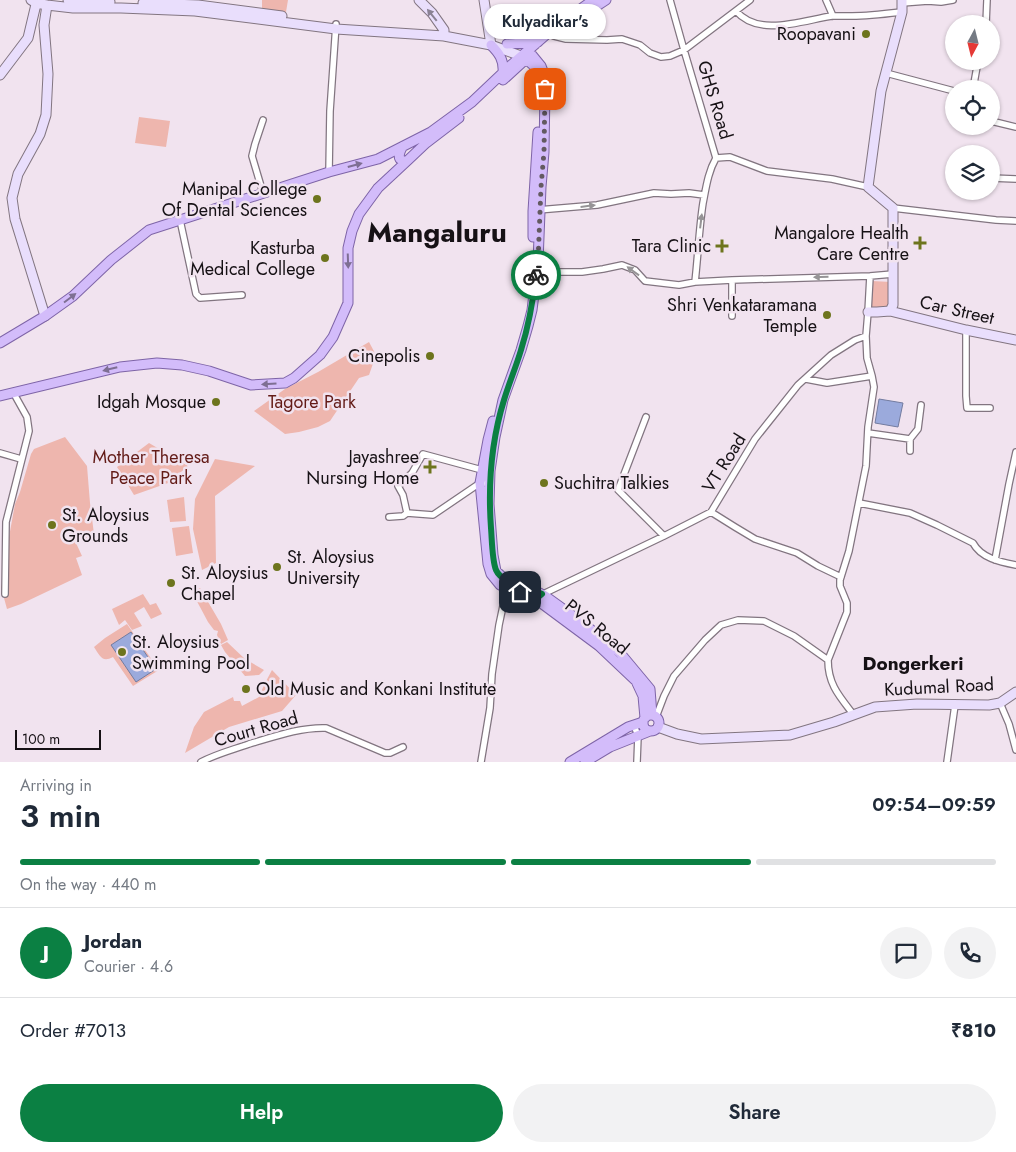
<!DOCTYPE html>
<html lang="en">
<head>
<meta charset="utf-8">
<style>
	body { margin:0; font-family:Jost,sans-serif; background:#f2f2f3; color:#1f2937; height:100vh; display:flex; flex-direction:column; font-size:19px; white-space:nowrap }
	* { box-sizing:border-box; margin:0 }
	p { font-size:16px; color:#747a83 }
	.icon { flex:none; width:28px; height:28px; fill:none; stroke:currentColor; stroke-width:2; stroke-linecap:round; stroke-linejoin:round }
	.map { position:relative; height:762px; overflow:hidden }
	.panel { display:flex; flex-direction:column; background:#fff; flex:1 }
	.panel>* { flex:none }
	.needle { width:32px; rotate:187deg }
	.fabs { position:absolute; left:945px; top:15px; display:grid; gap:10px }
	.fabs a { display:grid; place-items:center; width:55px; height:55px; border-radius:50%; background:#fff; box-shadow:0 1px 4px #0004; font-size:25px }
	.scale { position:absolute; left:15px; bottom:12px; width:86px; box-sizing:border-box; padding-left:5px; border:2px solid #161115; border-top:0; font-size:14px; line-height:18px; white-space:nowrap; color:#161115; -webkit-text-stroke:4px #f1e3ef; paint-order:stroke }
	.pin { position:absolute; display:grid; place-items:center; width:42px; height:42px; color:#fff; margin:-21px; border-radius:10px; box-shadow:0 2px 8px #0006 }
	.courier { position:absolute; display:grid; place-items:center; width:50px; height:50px; margin:-25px; border:4px solid #0b8043; border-radius:50%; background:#fff; color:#222; box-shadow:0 1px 6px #0007 }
	.bubble { position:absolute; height:35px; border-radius:18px; background:#fff; box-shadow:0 1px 4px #0004; font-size:16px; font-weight:600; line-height:35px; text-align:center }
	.overview em { font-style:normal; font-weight:600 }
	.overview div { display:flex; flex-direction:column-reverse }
	.overview { display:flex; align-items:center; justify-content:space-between; height:85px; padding:0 20px }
	h1 { font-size:32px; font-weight:600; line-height:38px }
	.bar { display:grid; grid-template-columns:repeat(4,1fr); gap:8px 5px; align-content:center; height:60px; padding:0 20px }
	.bar i { height:6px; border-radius:4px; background:#e0e1e3 }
	.bar .current { background:#0b8043 }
	.bar p { grid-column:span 4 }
	.line { display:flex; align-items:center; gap:12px; padding:0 20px; border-top:1px solid #e0e1e3 }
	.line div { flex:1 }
	.round { display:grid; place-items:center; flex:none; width:52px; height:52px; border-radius:26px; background:#f2f2f3 }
	.action { display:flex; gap:10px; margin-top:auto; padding:10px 20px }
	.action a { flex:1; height:58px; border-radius:30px; background:#0b8043; color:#fff; font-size:20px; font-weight:600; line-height:58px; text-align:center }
	.action a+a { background:#f2f2f3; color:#1f2937 }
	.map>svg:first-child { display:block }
</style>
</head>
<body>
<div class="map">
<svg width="1016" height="762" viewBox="0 0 1016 762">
	<rect width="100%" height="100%" fill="#f1e3ef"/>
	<!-- green -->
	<path fill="#eeb6ae" d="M262 0H288L286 12 262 9Z
		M139 117 170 121 166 147 135 143Z
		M872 281 891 282 889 310 871 309Z
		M369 342 376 355 369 375 359 378 330 421 318 427 299 432 285 434 254 411 285 389 318 372Z
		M65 437 87 466 90 503 94 534 76 543 82 556 76 558 82 575 21 604 7 609 1 587 4 578 7 548 15 504 20 492 31 454 34 449Z
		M149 443 188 466 168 483 134 495 117 467Z
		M215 459 255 466 215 496 216 563 202 570 193 529 195 499Z
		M184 497 186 521 170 522 167 500Z
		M189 526 193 553 176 556 172 528Z
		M200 588 221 624 228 640 221 644 217 635 218 631 214 630 208 622 192 592Z
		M143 594 150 605 156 603 162 614 151 619 144 607 134 613 142 626 132 630 125 620 119 625 112 609Z
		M127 624 159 670 133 686 113 657C102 663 100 656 94 647L105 638Z
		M227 642 245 659 264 670 259 675 245 676 225 652 221 645Z
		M272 670 296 695 282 711 229 727 185 753 194 727 204 712 233 697 234 701H240L242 706 259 697 264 685Z"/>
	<!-- water -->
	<path fill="#9baadc" stroke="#737ca0" d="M879 399 903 403 898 427 875 423Z
		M131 632 156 669 136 682 111 645Z"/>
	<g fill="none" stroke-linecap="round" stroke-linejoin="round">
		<defs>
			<path id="street" d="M670 0 684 50 716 158
				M826 0 833 16
				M902 3 928 1 941 2 953 0
				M736 11C759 38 804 20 832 16 839 16 845 16 852 16 869 16 885 14 902 12
				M986 24 987 0
				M554 36 566 39 607 40 622 39 640 45 650 53 661 57 670 56 684 50 750 0
				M886 73 954 91
				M973 89 978 61
				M991 121 1016 127
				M716 158 730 157 767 171 832 179 868 187
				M329 172 330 111 336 24
				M991 178 1016 179
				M263 193 252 156 255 144 263 120
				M893 208 996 220 1016 221
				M538 210 597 205 654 193 671 194 689 193 704 195
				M180 220 196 294 200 298 242 295
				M537 272H582L603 269 622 265 635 270 645 281 679 285 695 282 732 280 870 276 893 274
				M695 282C698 256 699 229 703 203 706 188 708 172 716 158
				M732 316V280
				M966 330V396L967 408H990
				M806 379 827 383 872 376
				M646 417 618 490 664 536
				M868 433 910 439
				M910 451V439L918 429 921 405
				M0 453 21 459
				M859 503 910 513 937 525 973 543C981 558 1000 562 1016 565
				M711 512 735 527 755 539 797 553 818 566 841 577
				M407 513 403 495 398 486 412 473 423 454 482 470
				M389 517 403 516 407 513 433 515 480 483H490
				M995 560 1009 484 1016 452
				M5 594 6 522 29 431 27 417 13 392
				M541 595 664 536 711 512 755 439 798 385 831 355 855 340 866 336 868 312 870 276
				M828 660 847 612V603L840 586V580L849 551 866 466 868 427 874 387 872 376 867 358 866 336
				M1000 703 1009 724 1016 750
				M656 717 664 696 674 676 705 640 721 625 738 620 764 621 794 636 828 660C828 684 839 696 853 714
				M634 725 638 736 637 762
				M201 762C216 754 232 750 249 744 273 737 300 727 326 728L385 753H390L403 747
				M481 762 490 708 492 674 499 625 507 587
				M947 762 955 705"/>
			<path id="secondary" d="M31 0 36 3 47 5 73 8H121L195 11 336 29 444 36 491 45 521 56
				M68 0 110 2
				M419 0 432 13 444 30V36
				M484 0 491 45
				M143 3 198 5 282 16
				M0 75 28 38 37 0
				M890 311 893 305V208L868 187 881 91 902 12V0
				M868 312H877L890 311 966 330 1016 340
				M45 316 15 219 12 198 18 174 40 134 46 115 48 74 44 25 47 5
				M658 727 677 734 701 739 790 735 834 722 875 707 917 704 989 705 1000 703 1016 692"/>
			<path id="primary" d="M574 21 606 0
				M507 44 538 42
				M491 45C499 53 504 60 503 72
				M532 55 541 66 544 74 545 89 544 152 541 187 538 262 532 310 528 326 521 350 503 400 495 437 490 471 489 504 493 555 496 571 508 582 536 591 545 596 584 624 620 653 650 689 652 715
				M526 59 533 65 538 74
				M503 80 525 60
				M403 146C400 151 398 155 400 159L405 162 407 161 425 144 459 118
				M533 237V211L538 132
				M0 343 45 316 73 296 111 260 149 230 329 172 378 159 431 132 472 102 510 66 548 33 593 0
				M0 396 120 367 157 363 182 365 209 371 251 385 285 383 294 378 320 355 333 337 348 303V248L352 231 359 214 378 188 407 161
				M493 421 488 440 480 483 488 564 491 574 500 585 533 597 599 646 636 681 643 696 645 718
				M643 723a8 8 0 1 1 16 0a8 8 0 1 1-16 0Z
				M570 762 628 727 643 722
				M585 762 610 747 650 731"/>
		</defs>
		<!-- street casing -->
		<use href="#street" stroke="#827580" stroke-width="8"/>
		<!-- secondary casing -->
		<use href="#secondary" stroke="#827580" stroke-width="11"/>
		<!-- primary casing -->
		<use href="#primary" stroke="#7e64a7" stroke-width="11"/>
		<!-- street -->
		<use href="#street" stroke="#fff" stroke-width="5.5"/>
		<!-- secondary -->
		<use href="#secondary" stroke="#e9defc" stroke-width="9"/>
		<!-- primary -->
		<use href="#primary" stroke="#d3bcfa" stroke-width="9"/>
	</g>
	<!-- one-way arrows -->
	<defs><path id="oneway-solid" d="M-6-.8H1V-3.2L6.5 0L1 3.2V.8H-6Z" transform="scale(1.25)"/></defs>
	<use fill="#8a8294" href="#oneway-solid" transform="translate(432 15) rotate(-129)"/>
	<g fill="#7e6f93">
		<use href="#oneway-solid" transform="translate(355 165) rotate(-15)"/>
		<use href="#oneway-solid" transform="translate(348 261) rotate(88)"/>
		<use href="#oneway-solid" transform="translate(70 298) rotate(-37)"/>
		<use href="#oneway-solid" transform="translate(110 369) rotate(166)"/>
		<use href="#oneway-solid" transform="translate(269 384) rotate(176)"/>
	</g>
	<g fill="#969496">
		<use href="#oneway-solid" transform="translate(588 206) rotate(-7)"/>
		<use href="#oneway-solid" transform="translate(701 221) rotate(-83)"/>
		<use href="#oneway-solid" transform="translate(633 271) rotate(-144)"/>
		<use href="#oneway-solid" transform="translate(821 277) rotate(179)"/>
	</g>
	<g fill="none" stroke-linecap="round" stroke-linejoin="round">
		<!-- done -->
		<path stroke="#635a61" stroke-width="5" stroke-dasharray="0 9" d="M536 275 538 262 541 187 544 152 545 89"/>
		<!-- route -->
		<path stroke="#0b8043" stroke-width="6" d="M520 592 536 599 542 594C529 588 502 584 496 570 492 560 492 540 491 528 488 486 491 442 504 400 509 383 516 367 521 350 529 325 533 301 536 275"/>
	</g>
	<!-- markers -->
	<g fill="#6d741d" stroke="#f1e3ef" stroke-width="2">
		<circle cx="866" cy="34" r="5"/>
		<circle cx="317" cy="199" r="5"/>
		<path d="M917.5 235.5h5v5h5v5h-5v5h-5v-5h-5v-5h5z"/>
		<path d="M719.5 238.5h5v5h5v5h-5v5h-5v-5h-5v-5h5z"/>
		<circle cx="325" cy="258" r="5"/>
		<circle cx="827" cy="315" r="5"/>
		<circle cx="430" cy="356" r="5"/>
		<circle cx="216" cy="402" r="5"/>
		<path d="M427.5 459.5h5v5h5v5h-5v5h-5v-5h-5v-5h5z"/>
		<circle cx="544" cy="483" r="5"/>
		<circle cx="52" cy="525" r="5"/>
		<circle cx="277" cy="567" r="5"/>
		<circle cx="171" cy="583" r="5"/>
		<circle cx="122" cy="652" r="5"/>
		<circle cx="246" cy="689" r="5"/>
	</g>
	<g text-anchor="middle" stroke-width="5" stroke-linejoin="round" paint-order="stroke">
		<!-- poi labels -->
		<g font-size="18" fill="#161115" stroke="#f1e3ef" text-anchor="end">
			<text x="856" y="40">Roopavani</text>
			<text x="307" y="195">Manipal College<tspan x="307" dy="21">Of Dental Sciences</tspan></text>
			<text x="909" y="239">Mangalore Health<tspan x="909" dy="21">Care Centre</tspan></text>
			<text x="711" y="252">Tara Clinic</text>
			<text x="315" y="254">Kasturba<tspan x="315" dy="21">Medical College</tspan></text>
			<text x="817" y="311">Shri Venkataramana<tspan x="817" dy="21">Temple</tspan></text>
			<text x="420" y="362">Cinepolis</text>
			<text x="206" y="408">Idgah Mosque</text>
			<text x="419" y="463">Jayashree<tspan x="419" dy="21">Nursing Home</tspan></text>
			<text x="554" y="489" text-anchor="start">Suchitra Talkies</text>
			<text x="62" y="521" text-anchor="start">St. Aloysius<tspan x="62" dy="21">Grounds</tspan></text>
			<text x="287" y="563" text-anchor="start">St. Aloysius<tspan x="287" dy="21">University</tspan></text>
			<text x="181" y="579" text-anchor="start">St. Aloysius<tspan x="181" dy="21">Chapel</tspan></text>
			<text x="132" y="648" text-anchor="start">St. Aloysius<tspan x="132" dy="21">Swimming Pool</tspan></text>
			<text x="256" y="695" text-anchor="start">Old Music and Konkani Institute</text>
		</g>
		<!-- street labels -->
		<g font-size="18" fill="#161115" stroke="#f1e3ef">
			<text transform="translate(715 100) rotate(73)" y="6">GHS Road</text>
			<text transform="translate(957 310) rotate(13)" y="6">Car Street</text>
			<text transform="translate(724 463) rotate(-58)" y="6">VT Road</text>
			<text transform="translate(597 627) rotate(39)" y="6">PVS Road</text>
			<text transform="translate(939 687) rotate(-3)" y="6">Kudumal Road</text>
			<text transform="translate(256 729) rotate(-16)" y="6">Court Road</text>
		</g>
		<!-- park labels -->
		<g font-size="18" fill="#631b17" stroke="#f1e3ef">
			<text x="312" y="408">Tagore Park</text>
			<text x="151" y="463">Mother Theresa<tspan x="151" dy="21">Peace Park</tspan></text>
		</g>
		<!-- neighbourhood labels -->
		<g font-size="19" font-weight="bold" fill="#161115" stroke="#f1e3ef">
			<text x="913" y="670">Dongerkeri</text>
		</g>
		<!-- town labels -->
		<g font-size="28" font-weight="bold" fill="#161115" stroke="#f1e3ef">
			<text x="437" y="242">Mangaluru</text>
		</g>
	</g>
</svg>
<div class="fabs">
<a><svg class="needle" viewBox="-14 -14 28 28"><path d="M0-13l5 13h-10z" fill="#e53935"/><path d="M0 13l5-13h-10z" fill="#747a83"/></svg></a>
<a><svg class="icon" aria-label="locate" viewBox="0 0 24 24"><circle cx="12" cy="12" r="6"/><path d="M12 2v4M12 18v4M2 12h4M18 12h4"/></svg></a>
<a><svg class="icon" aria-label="layers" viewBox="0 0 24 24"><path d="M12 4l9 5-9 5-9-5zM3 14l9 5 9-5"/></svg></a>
</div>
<div class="scale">100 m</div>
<div class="pin" style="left:545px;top:89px;background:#ea580c"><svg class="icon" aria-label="bag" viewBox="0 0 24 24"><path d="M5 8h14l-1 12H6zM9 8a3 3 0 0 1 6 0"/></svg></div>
<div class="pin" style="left:520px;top:592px;background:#1f2937"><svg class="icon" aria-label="home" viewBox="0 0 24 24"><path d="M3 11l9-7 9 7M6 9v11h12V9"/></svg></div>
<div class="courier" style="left:536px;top:275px"><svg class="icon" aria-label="bike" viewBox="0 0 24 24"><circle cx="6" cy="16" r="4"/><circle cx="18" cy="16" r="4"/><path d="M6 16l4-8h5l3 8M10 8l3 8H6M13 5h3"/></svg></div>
<div class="bubble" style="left:484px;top:4px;width:122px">Kulyadikar's</div>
</div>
<section class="panel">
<div class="overview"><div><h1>3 min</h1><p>Arriving in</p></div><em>09:54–09:59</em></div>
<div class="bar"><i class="current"></i><i class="current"></i><i class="current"></i><i></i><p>On the way · 440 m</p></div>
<div class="line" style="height:90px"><b class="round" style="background:#0b8043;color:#fff">J</b><div><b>Jordan</b><p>Courier · 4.6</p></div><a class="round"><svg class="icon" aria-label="chat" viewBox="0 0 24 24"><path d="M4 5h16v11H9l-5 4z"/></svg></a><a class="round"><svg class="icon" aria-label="phone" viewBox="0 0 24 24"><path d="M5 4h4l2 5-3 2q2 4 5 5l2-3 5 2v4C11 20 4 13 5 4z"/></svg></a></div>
<div class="line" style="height:65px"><div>Order #7013</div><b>₹810</b></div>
<div class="action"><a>Help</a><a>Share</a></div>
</section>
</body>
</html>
